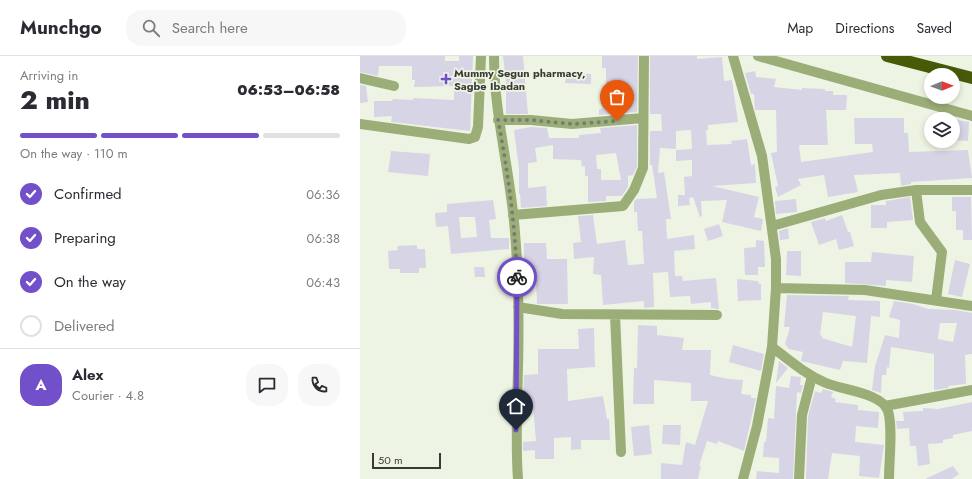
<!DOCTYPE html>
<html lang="en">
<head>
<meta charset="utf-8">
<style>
	body { margin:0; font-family:Jost,sans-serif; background:#f7f7f7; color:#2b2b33; height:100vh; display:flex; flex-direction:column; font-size:15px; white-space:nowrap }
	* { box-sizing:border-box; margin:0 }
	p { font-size:13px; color:#7c7c81 }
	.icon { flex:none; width:22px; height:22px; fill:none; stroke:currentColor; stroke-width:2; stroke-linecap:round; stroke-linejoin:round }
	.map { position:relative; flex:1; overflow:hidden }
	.sheet { display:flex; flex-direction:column; background:#fff; width:360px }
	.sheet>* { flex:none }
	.needle { width:26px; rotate:89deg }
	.tools { position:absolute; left:564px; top:12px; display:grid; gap:8px }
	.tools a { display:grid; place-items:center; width:36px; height:36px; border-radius:50%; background:#fff; box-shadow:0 2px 6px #0003; font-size:20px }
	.scale { position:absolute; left:12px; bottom:10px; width:69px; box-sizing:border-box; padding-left:4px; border:2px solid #383b34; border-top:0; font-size:11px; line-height:14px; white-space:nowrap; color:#383b34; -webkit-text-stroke:3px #eef4e3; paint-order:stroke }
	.pin { position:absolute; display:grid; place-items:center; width:34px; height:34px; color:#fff; margin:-41px -17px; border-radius:50% 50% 50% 0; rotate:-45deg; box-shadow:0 0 4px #0007 }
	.pin .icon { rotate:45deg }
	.courier { position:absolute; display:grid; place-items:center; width:40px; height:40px; margin:-20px; border:3px solid #7250ca; border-radius:50%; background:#fff; color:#222; box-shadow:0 1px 5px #0007 }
	.overview em { font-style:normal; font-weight:800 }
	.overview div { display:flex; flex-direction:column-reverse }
	.overview { display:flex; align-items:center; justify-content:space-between; height:68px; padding:0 20px }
	h1 { font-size:26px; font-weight:800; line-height:30px }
	.bar { display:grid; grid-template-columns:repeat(4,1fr); gap:6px 4px; align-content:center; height:48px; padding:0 20px }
	.bar i { height:5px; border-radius:3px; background:#e1e1e2 }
	.bar .active { background:#7250ca }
	.bar p { grid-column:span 4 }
	.line { display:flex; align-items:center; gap:10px; padding:0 20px; border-top:1px solid #e1e1e2 }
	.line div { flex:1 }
	.round { display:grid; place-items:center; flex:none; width:42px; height:42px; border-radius:16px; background:#f7f7f7 }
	ol { padding:0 20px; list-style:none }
	li { display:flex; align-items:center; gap:12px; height:44px }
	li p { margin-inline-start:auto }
	li .icon { padding:4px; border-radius:50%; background:#7250ca; color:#fff; stroke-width:4 }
	li:last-child { color:#7c7c81 }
	li i { width:22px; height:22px; border:2px solid #e1e1e2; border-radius:50% }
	header { display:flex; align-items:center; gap:24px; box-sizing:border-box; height:56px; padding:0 20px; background:#fff; border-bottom:1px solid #e1e1e2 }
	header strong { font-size:19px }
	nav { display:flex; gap:22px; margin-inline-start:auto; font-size:14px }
	.search { width:280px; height:36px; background:#f7f7f7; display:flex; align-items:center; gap:10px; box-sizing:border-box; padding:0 14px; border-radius:16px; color:#7c7c81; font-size:15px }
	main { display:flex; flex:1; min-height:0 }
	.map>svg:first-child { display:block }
</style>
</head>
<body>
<header>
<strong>Munchgo</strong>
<div class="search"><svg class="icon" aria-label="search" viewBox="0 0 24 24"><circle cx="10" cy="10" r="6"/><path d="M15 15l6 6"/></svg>Search here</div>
<nav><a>Map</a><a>Directions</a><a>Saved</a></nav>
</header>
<main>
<section class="sheet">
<div class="overview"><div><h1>2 min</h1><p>Arriving in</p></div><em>06:53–06:58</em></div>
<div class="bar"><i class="active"></i><i class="active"></i><i class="active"></i><i></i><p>On the way · 110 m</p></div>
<ol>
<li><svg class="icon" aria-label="check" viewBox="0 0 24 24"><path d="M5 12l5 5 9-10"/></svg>Confirmed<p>06:36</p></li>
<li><svg class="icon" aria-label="check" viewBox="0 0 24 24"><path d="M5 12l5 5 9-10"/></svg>Preparing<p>06:38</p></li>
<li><svg class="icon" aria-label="check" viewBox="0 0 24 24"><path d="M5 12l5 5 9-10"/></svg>On the way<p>06:43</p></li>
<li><i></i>Delivered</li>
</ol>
<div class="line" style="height:72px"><b class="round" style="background:#7250ca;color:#fff">A</b><div><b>Alex</b><p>Courier · 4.8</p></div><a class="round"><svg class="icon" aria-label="chat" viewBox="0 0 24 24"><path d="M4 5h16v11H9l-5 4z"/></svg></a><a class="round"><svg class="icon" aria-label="phone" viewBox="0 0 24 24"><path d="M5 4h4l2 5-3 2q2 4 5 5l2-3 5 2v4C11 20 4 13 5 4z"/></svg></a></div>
</section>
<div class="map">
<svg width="612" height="423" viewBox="0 0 612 423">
	<rect width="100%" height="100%" fill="#eef4e3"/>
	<!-- building -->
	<path fill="#d7d4e6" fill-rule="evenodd" d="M0 0H85V5H99V0H113L110 75 31 66 32 60 14 61V45H32L33 43 53 44V42L94 44V30L54 31 55 24H52V10H19L18 20 0 16Z
		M143 0H163L168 58H146V26Z
		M242 0H278L277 56 239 59V53H242L243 30H246V12H242Z
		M290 0H337V3L362 1 364 25 372 24 378 66 348 69V74H346L347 89 372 88 371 85 387 83 391 109 395 108 396 127 352 130 399 141 394 161 403 163 401 175 362 166 367 144 341 145 342 160 340 161 333 141 329 142 330 149 318 150V139H325L324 121 332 120V104L316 105V94L332 93 331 74 316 75V93L300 92 298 117 304 116 311 163H306L307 183 334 179 335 193 314 195 315 220H322L323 225 356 222 359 253 351 252V246L331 248 330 240 310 241 308 216 293 217 294 251 284 252V245L243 249 241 219 233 218 234 201 214 203 213 187 221 186 218 160 233 159 237 188 265 184 268 209 284 208 282 175H278L277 156H274V146L276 143 297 142 292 109H290V75H302L301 58H290Z
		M395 15 396 21 416 23 414 31 442 34V32L465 33V35H473V39H487L486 54H466L468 89H439L441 106 513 96 512 88H495L494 62H544V77H548L549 96 608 94 612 122 551 126V128L541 130 540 117 494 119 498 136 468 141 464 119 438 123 441 129 418 141 415 131 418 130 411 97 417 96 416 54H395L394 38H391L385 17Z
		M206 17 231 18V28L205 27Z
		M0 29 6 30 8 46 0 47Z
		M593 63 609 66 608 85 593 84Z
		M277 69V111L273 119 268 120V131L262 140H246V145L228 146V120H225V110L222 111 221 104 193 103V89L175 92 177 106 168 107V132L186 130 187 150 161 152 160 138H159V113L154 74 171 71 187 72 189 82H219V79L241 77 240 72ZM256 97 261 124H241V113H237L236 99Z
		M31 95 70 98 68 120 28 116Z
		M550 141 553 164 527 166V172H511V149H526V145Z
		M592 141H611L612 184H603V174H596V155H592Z
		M436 143 437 156 416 158 415 145Z
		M133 144 136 163 129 164 131 182H149V193L91 198 88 170 76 171 75 157 87 156V148ZM99 161H115L117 181 101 182Z
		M482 159 488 176H490L494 190 479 194 476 183 459 189 451 166 465 162 466 165Z
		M359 168 363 180 348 185 344 173Z
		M428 172 429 183 420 184 419 175Z
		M396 184 404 185 405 211H398V219H385L384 192 396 191Z
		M164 187H186L187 203H207L208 248H177L176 227 164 228Z
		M57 189V193H65L66 212H59V217H40V213H29L28 195 38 194 37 190Z
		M427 195H441V220L426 219Z
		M512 196 554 200 552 226 526 224V230L485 227V206H511Z
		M595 204 610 208 602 241 588 238Z
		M114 211H124L125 221H115Z
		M377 223 398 225 399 228H401V244L378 245Z
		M427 239 489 240 488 244 520 245V261L511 260 507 307 483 305 480 314 441 305 443 296 429 293 425 288 430 271H424ZM463 256 496 260 492 291 462 282V280L460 279Z
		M534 245 553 248 568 253 596 254 612 257V298L605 299 606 328 588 330 589 332 574 334V298L531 291 529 312 527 311 526 319H522L521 337 512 334 515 310 525 279 539 282 540 264 529 261ZM580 267H597L593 286 578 283Z
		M278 269 297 270V279L324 282 322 294H351L350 319 368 323 383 324 381 338 391 339V342H396L384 395 358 385 357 388 347 385 339 410H341L338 423H301V407L322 409 326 386 335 389 348 345H331V327L294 324V348H273L274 312H277Z
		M234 272 235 311 207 313 208 344V345L243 340 247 363H249L250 384H221V393L211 394V381L194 382V403H175V394L163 395V386L176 385 173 351H163L164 319 178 318V293H219L218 273Z
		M373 289 404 298 401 315 369 306Z
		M419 305 428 312 416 327Z
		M431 320 441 321 440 329H443L441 337 437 336 433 423H396L397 415 419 417V402L403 401 404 386H406L408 362 414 363 416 330 429 332Z
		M463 333 473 336 471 341 476 343 475 346 498 349V354L519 356 518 372 496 370 495 386 524 389 519 422 499 420 500 400 472 397 468 423H446L448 360 455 335 461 337Z
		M612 346V375L593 379V382L583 384V387L568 388 570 408 558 410 556 390H550L549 372 537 373 536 365H544L543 356 563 355V352L578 353Z
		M289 369 292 398 274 400 271 371Z
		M303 369H321L320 389 302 388Z
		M593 410 599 418 592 423H565Z"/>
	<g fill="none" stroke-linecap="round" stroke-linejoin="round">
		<!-- street -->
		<path stroke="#9cae78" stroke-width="10" d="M134 0C134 60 151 118 155 177 160 234 159 291 157 347 157 373 156 398 158 423
			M373 0 402 100 416 203V232L412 291 397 370 383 423
			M398 0 612 60
			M0 22 34 30
			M138 64H171L212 68 283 62
			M0 68 109 83 115 81 118 71 121 0
			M556 134 560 166 582 196 576 244
			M153 159 263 150 274 134 283 112 284 0
			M412 170 521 139 556 134H612
			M416 232 505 234 612 250
			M158 251 202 258 357 259
			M255 259 261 396
			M412 291C429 304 445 318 466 327 482 334 522 337 528 355 533 371 529 405 529 423
			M525 350 612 334
			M439 423 442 359 452 320"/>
		<!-- highway -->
		<path stroke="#475a08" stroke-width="12" d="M527 0 612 22"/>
	</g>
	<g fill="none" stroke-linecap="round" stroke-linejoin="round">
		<!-- done -->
		<path stroke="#787c71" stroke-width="4" stroke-dasharray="0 7.2" d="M157 221C155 168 148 116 138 64H171L212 68 257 65"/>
		<!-- route -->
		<path stroke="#7250ca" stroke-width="5" d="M156 374 157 221"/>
	</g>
	<!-- markers -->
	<path fill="#7250ca" stroke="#eef4e3" stroke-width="1.5" d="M84 17h4v4h4v4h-4v4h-4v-4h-4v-4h4z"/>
	<g text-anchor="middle" stroke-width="3.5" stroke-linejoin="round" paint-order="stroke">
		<!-- poi labels -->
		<g font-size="11" font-weight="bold" fill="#383b34" stroke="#eef4e3" text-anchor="start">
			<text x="94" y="21">Mummy Segun pharmacy,<tspan x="94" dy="13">Sagbe Ibadan</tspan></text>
		</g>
	</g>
</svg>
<div class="tools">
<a><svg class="needle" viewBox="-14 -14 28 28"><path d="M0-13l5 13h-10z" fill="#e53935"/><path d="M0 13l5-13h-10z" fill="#7c7c81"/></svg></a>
<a><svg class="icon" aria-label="layers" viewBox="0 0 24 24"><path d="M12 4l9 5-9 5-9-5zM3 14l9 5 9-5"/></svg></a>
</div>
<div class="scale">50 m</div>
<div class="pin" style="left:257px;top:65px;background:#ea580c"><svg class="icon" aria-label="bag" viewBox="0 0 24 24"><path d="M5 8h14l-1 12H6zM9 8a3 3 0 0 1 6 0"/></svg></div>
<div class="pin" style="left:156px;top:374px;background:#1f2937"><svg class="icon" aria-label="home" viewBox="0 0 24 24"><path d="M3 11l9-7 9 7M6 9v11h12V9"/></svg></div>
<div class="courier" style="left:157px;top:221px"><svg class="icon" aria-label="bike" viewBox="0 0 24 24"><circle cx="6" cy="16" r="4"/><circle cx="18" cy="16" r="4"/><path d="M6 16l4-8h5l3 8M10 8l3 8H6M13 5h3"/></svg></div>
</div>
</main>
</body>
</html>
